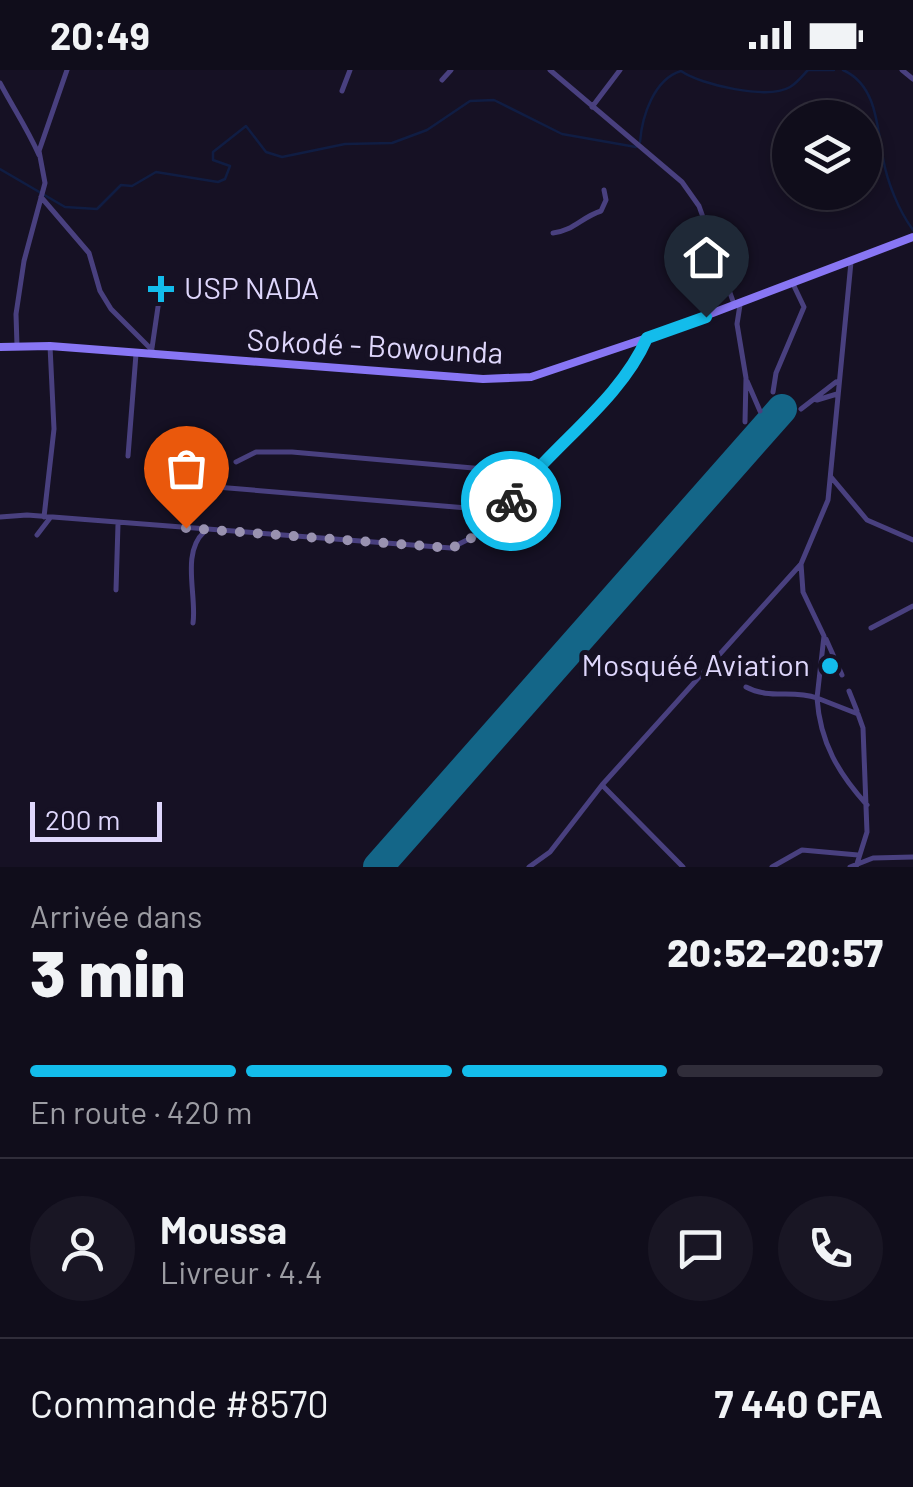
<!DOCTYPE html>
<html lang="fr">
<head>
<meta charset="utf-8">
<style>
	body { margin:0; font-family:Barlow,sans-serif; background:#191624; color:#f1f3f6; height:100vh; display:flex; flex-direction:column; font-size:38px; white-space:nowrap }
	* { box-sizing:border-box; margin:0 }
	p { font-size:32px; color:#9c9ca3 }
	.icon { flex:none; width:55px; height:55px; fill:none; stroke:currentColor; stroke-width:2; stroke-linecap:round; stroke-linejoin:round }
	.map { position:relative; height:797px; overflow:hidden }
	.drawer { display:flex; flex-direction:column; background:#100d1b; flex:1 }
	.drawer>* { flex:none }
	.controls { position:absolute; left:772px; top:30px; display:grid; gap:20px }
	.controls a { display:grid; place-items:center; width:110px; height:110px; border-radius:50%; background:#100d1b; box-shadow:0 5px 15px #0003,0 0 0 2px #302d3a; font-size:50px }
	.scale { position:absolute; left:30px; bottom:25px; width:132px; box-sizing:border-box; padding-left:10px; border:5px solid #dfd7fc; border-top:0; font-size:28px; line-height:35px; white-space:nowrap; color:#dfd7fc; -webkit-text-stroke:8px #161124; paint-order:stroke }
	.pin { position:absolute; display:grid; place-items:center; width:85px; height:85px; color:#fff; margin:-102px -42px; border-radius:50% 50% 50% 0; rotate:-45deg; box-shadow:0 0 10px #0007 }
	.pin .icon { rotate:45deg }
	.courier { position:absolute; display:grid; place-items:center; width:100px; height:100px; margin:-50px; border:8px solid #13bceb; border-radius:50%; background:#fff; color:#222; box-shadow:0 2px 12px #0007 }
	.overview em { font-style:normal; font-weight:800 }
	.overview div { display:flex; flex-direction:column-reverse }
	.overview { display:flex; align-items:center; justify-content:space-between; height:170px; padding:0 30px }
	h1 { font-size:65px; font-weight:800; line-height:75px }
	.bar { display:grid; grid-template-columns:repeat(4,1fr); gap:15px 10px; align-content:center; height:120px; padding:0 30px }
	.bar i { height:12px; border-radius:8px; background:#302d3a }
	.bar .current { background:#13bceb }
	.bar p { grid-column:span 4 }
	.line { display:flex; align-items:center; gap:25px; padding:0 30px; border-top:2px solid #302d3a }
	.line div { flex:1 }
	.round { display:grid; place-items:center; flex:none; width:105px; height:105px; border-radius:52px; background:#191624 }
	.status { display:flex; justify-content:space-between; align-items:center; height:70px; padding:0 50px; background:#100d1b; direction:ltr }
	.status svg { height:28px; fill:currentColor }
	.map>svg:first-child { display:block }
</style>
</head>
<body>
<div class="status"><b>20:49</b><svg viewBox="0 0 49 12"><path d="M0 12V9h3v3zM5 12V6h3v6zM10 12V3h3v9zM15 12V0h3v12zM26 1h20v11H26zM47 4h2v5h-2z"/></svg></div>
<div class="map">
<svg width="913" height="797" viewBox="0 0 913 797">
	<rect width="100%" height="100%" fill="#161124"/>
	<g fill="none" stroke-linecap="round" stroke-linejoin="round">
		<!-- stream -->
		<path stroke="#101d43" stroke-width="2.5" d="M843 0C877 15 877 57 883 88 887 112 899 141 913 160
			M640 72C642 46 654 9 681 1 701 15 768 30 790 17 797 13 803 5 808 0H834
			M0 99 65 137 97 139 121 115 132 116 156 102 218 112 225 109 230 96 213 90V82L246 56 266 82 282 87 345 74 392 73 427 60 470 31 494 30 562 64 636 77"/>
		<!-- runway -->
		<path stroke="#146688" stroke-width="30" d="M378 797 782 339"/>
		<!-- minor -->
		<path stroke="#49407f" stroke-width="5" d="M550 0 682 112 699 136 734 234
			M902 0 913 9
			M442 10 451 0
			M0 13C15 41 27 58 39 85
			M342 21 350 0
			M592 37 620 0
			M41 127 89 183 100 221 111 239 152 280
			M553 163C573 161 582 147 601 141L606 130 604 120
			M740 235 737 254 746 308 745 352
			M17 276 16 244 24 191 45 113 39 81 67 0
			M152 278 160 223
			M747 311 760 341
			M773 322 776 303 804 237 793 214
			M817 330 837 324
			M801 339 836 312
			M128 386 136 284
			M236 392 256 382H292L531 403
			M831 407 867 450 913 470
			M204 416 503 441
			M0 447 27 445 451 478 489 459 531 403 635 296 647 268
			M44 447 54 359 50 276
			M37 465 50 448
			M801 494 803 522 824 566 817 628 858 644 863 658 867 762 856 797
			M116 520 118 454
			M193 553C197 526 181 483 204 462
			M871 558 913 536
			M826 569 842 605
			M746 617C770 630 792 619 817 628 820 673 839 704 867 735
			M849 621 857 641
			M602 715 683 797
			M529 797 550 782 602 715 801 494 828 430 851 192
			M772 797 802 780 858 785
			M850 797 873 788 913 787"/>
		<!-- secondary -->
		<path stroke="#8876f4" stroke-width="8" d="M0 277 50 276 483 309 531 307 647 268 913 167"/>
	</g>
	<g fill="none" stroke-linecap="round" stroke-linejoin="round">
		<!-- done -->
		<path stroke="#9992b0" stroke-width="10" stroke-dasharray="0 18" d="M186 458 452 478 489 459 511 431"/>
		<!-- route -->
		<path stroke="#13bceb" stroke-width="12" d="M511 431C552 375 619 332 647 268L706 247"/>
	</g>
	<!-- markers -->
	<g fill="#13bceb" stroke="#161124" stroke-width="4">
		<path d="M156 204h10v10h10v10h-10v10h-10v-10h-10v-10h10z"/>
		<circle cx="830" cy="596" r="10"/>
	</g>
	<g text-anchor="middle" stroke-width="10" stroke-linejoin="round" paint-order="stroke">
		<!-- poi labels -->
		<g font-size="30" fill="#dfd7fc" stroke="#161124" text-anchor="start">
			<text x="184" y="229">USP NADA</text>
			<text x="810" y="606" text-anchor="end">Mosquéé Aviation</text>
		</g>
		<!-- street labels -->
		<g font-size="30" fill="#dfd7fc" stroke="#161124">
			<text transform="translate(375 277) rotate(3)" y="10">Sokodé - Bowounda</text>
		</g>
	</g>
</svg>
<div class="controls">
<a><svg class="icon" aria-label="layers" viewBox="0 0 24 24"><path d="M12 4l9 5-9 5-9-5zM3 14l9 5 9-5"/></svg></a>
</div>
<div class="scale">200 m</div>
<div class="pin" style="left:186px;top:458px;background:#ea580c"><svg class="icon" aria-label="bag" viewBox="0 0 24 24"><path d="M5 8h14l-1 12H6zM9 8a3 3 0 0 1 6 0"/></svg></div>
<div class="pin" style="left:706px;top:247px;background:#1f2937"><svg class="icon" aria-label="home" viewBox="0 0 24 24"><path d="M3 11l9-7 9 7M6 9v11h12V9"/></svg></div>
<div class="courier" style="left:511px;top:431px"><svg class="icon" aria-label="bike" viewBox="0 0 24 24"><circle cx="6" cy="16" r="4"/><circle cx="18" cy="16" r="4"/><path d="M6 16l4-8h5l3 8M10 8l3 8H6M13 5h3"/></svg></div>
</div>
<section class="drawer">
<div class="overview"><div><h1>3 min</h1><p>Arrivée dans</p></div><em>20:52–20:57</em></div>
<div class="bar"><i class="current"></i><i class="current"></i><i class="current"></i><i></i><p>En route · 420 m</p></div>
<div class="line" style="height:180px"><a class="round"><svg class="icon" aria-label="person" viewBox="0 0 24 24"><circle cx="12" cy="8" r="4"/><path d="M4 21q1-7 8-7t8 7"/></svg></a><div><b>Moussa</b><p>Livreur · 4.4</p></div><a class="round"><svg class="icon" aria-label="chat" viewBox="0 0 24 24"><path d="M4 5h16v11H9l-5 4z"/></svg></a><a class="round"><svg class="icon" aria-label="phone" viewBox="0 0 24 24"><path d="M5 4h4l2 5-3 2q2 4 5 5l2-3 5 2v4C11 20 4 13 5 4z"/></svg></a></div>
<div class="line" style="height:130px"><div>Commande #8570</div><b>7 440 CFA</b></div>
</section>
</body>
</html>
